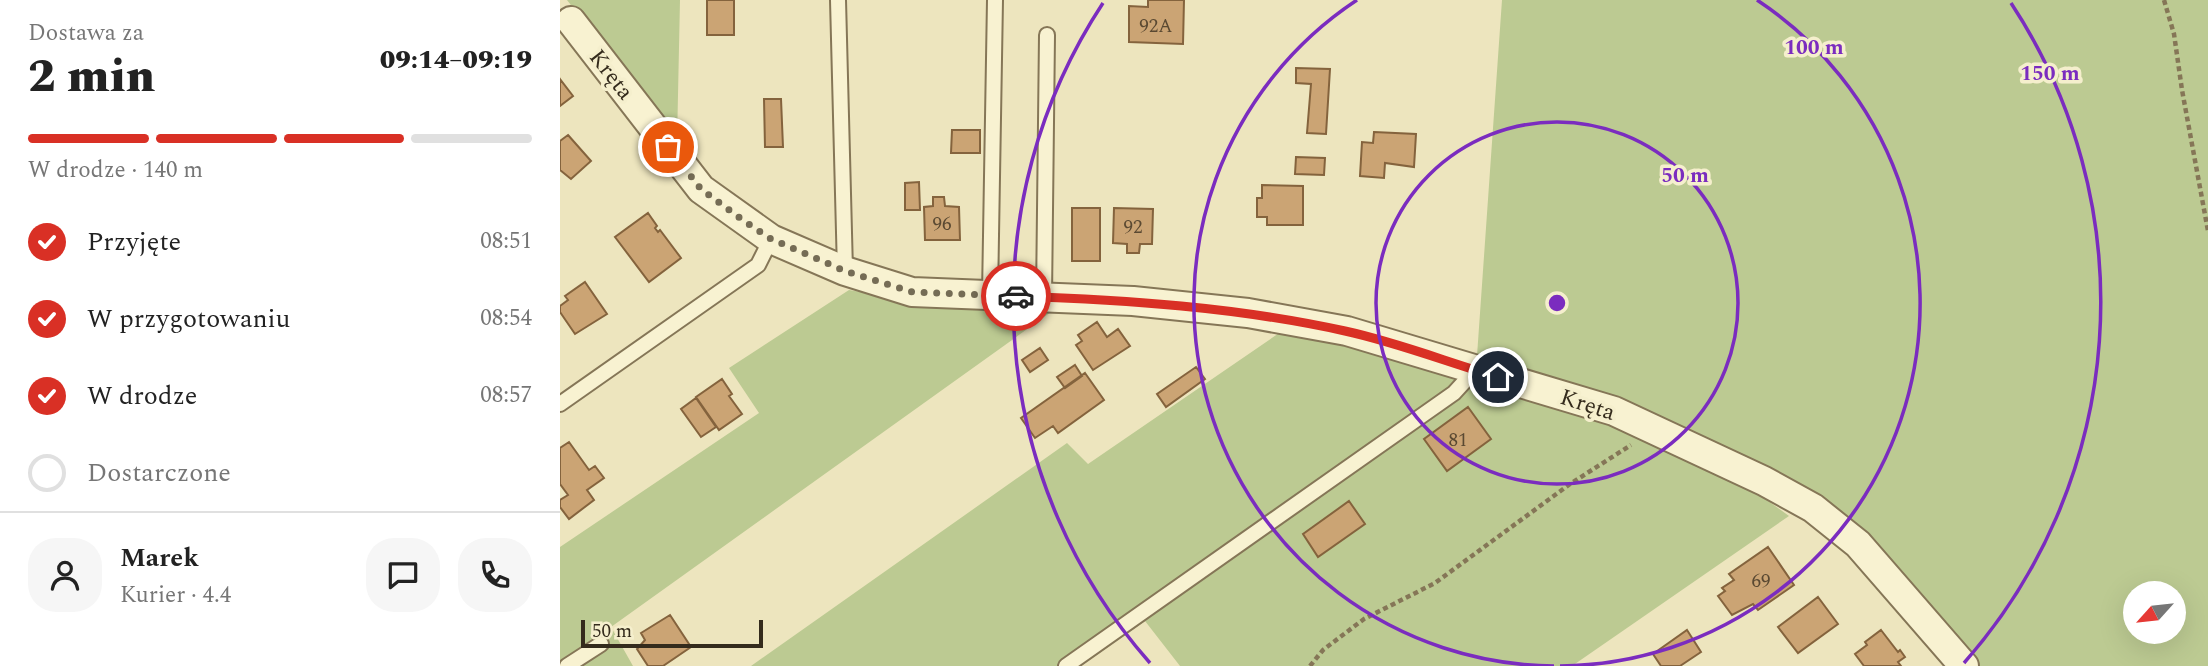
<!DOCTYPE html>
<html lang="pl">
<head>
<meta charset="utf-8">
<style>
	body { margin:0; font-family:Spectral,serif; background:#f6f6f6; color:#222; height:100vh; display:flex; flex-direction:column; font-size:26px; white-space:nowrap }
	* { box-sizing:border-box; margin:0 }
	p { font-size:23px; color:#767676 }
	.icon { flex:none; width:38px; height:38px; fill:none; stroke:currentColor; stroke-width:2; stroke-linecap:round; stroke-linejoin:round }
	.map { position:relative; flex:1; overflow:hidden }
	.sheet { display:flex; flex-direction:column; background:#fff; width:560px }
	.sheet>* { flex:none }
	.needle { width:46px; rotate:243deg }
	.buttons { position:absolute; left:1563px; top:581px; display:grid; gap:14px }
	.buttons a { display:grid; place-items:center; width:63px; height:63px; border-radius:50%; background:#fff; box-shadow:0 7px 28px #0002; font-size:35px }
	.scale { position:absolute; left:21px; bottom:18px; width:182px; box-sizing:border-box; padding-left:7px; border:4px solid #342b1c; border-top:0; font-size:19px; line-height:24px; white-space:nowrap; color:#342b1c; -webkit-text-stroke:5px #f5efcd; paint-order:stroke }
	.pin { position:absolute; display:grid; place-items:center; width:60px; height:60px; color:#fff; margin:-30px; border:4px solid #fff; border-radius:50%; box-shadow:0 2px 7px #0007 }
	.courier { position:absolute; display:grid; place-items:center; width:70px; height:70px; margin:-35px; border:5px solid #d93025; border-radius:50%; background:#fff; color:#222; box-shadow:0 2px 9px #0007 }
	.head em { font-style:normal; font-weight:800 }
	.head div { display:flex; flex-direction:column-reverse }
	.head { display:flex; align-items:center; justify-content:space-between; height:119px; padding:0 28px }
	h1 { font-size:46px; font-weight:800; line-height:52px }
	.bar { display:grid; grid-template-columns:repeat(4,1fr); gap:10px 7px; align-content:center; height:84px; padding:0 28px }
	.bar i { height:9px; border-radius:5px; background:#e0e0e0 }
	.bar .current { background:#d93025 }
	.bar p { grid-column:span 4 }
	.line { display:flex; align-items:center; gap:18px; padding:0 28px; border-top:2px solid #e0e0e0 }
	.line div { flex:1 }
	.round { display:grid; place-items:center; flex:none; width:74px; height:74px; border-radius:28px; background:#f6f6f6 }
	ol { padding:0 28px; list-style:none }
	li { display:flex; align-items:center; gap:21px; height:77px }
	li p { margin-inline-start:auto }
	li .icon { padding:7px; border-radius:50%; background:#d93025; color:#fff; stroke-width:4 }
	li:last-child { color:#767676 }
	li i { width:38px; height:38px; border:4px solid #e0e0e0; border-radius:50% }
	main { display:flex; flex:1; min-height:0 }
	.map>svg:first-child { display:block }
</style>
</head>
<body>
<main>
<section class="sheet">
<div class="head"><div><h1>2 min</h1><p>Dostawa za</p></div><em>09:14–09:19</em></div>
<div class="bar"><i class="current"></i><i class="current"></i><i class="current"></i><i></i><p>W drodze · 140 m</p></div>
<ol>
<li><svg class="icon" aria-label="check" viewBox="0 0 24 24"><path d="M5 12l5 5 9-10"/></svg>Przyjęte<p>08:51</p></li>
<li><svg class="icon" aria-label="check" viewBox="0 0 24 24"><path d="M5 12l5 5 9-10"/></svg>W przygotowaniu<p>08:54</p></li>
<li><svg class="icon" aria-label="check" viewBox="0 0 24 24"><path d="M5 12l5 5 9-10"/></svg>W drodze<p>08:57</p></li>
<li><i></i>Dostarczone</li>
</ol>
<div class="line" style="height:126px"><a class="round"><svg class="icon" aria-label="person" viewBox="0 0 24 24"><circle cx="12" cy="8" r="4"/><path d="M4 21q1-7 8-7t8 7"/></svg></a><div><b>Marek</b><p>Kurier · 4.4</p></div><a class="round"><svg class="icon" aria-label="chat" viewBox="0 0 24 24"><path d="M4 5h16v11H9l-5 4z"/></svg></a><a class="round"><svg class="icon" aria-label="phone" viewBox="0 0 24 24"><path d="M5 4h4l2 5-3 2q2 4 5 5l2-3 5 2v4C11 20 4 13 5 4z"/></svg></a></div>
</section>
<div class="map">
<svg width="1648" height="666" viewBox="0 0 1648 666">
	<rect width="100%" height="100%" fill="#ede5be"/>
	<!-- green -->
	<path fill="#bcca92" fill-rule="evenodd" d="M7 0H120L117 142Z
		M942 0H1648V666H1419L1299 528 1227 478 1080 410 917 356ZM1575 593H1614V632H1575Z
		M289 290 383 306 498 307 51 627 73 666H0V547L199 413 169 368Z
		M725 329 917 378 1047 420 1179 480 1229 516 1012 666H620L585 621 521 666H191L507 443 528 464Z"/>
	<!-- building -->
	<path fill="#cba474" stroke="#84633d" stroke-width="2" d="M147 0H174V35H147Z
		M588 0H624L623 44 569 42V6L588 7Z
		M736 68 770 69 766 134 747 133 751 84 736 83Z
		M0 79 13 96 0 106Z
		M204 99H221L223 147H205Z
		M392 130H420V153H391Z
		M814 132 856 134 854 167 825 163 824 178 800 176 802 142 813 143Z
		M8 135 31 161 11 179 0 170V141Z
		M736 157 765 158 764 175 735 174Z
		M359 182 360 210H345V183Z
		M702 185 743 186V225H707V217H697V198H702Z
		M373 197H384L385 206 399 207 400 240H365L364 207 373 206Z
		M512 208H540V261H512Z
		M554 208 593 209 592 244H580L579 253H567V244L553 243Z
		M88 213 97 226 95 228 98 232 100 230 121 258 89 282 55 237Z
		M25 282 47 314 15 334 0 312V306L8 300 5 296Z
		M537 322 547 337 558 329 570 346 533 370 516 345 522 341 518 335Z
		M480 348 488 360 470 372 462 360Z
		M515 365 522 376 505 388 497 377Z
		M636 367 645 379 606 407 597 394Z
		M525 373 544 400 498 433 493 426 475 438 461 418Z
		M162 379 172 394 169 396 182 414 159 430 136 397Z
		M136 398 156 427 141 437 121 409Z
		M908 407 931 439 887 471 864 439Z
		M9 442 29 470 35 466 44 478 27 490 34 500 9 519 0 507V500L8 495 0 484V448Z
		M789 501 805 524 758 557 743 534Z
		M1208 547 1234 585 1198 610 1193 604 1172 615 1158 596 1165 591 1162 588 1174 580 1169 574Z
		M1258 597 1278 624 1238 653 1218 627Z
		M110 615 131 647 103 666H88L77 649 85 640 81 633Z
		M1127 630 1141 652 1120 666H1101L1093 654Z
		M1321 630 1338 652 1340 650 1345 657 1338 662 1341 666H1304L1295 654 1307 645 1305 642Z"/>
	<g fill="none" stroke-linecap="round" stroke-linejoin="round">
		<defs>
			<path id="lane" d="M278 0 285 271
				M430 295 435 0
				M484 297 487 35
				M0 404 198 265 211 239
				M7 666 41 644
				M506 666 894 393 915 370"/>
			<path id="street" d="M11 21 141 189 211 239 285 271 352 292 573 301 688 313 787 331 1054 411 1204 481 1253 508 1298 544 1404 666"/>
		</defs>
		<!-- lane casing -->
		<use href="#lane" stroke="#857657" stroke-width="18"/>
		<!-- street casing -->
		<use href="#street" stroke="#857657" stroke-width="32"/>
		<!-- path -->
		<path stroke="#857657" stroke-width="4.5" stroke-dasharray="5 3.5" stroke-linecap="butt" d="M1604 0 1614 34 1622 90 1648 231
			M750 666 763 650 804 619 875 583 1010 484 1071 445"/>
		<!-- lane -->
		<use href="#lane" stroke="#f8f2d1" stroke-width="14"/>
		<!-- street -->
		<use href="#street" stroke="#f8f2d1" stroke-width="28"/>
	</g>
	<g fill="none" stroke-linecap="round" stroke-linejoin="round">
		<!-- done -->
		<path stroke="#756c55" stroke-width="7" stroke-dasharray="0 12.6" d="M108 147 141 189 184 221 211 239 260 260 285 271 352 292 456 296"/>
		<!-- route -->
		<path stroke="#d93025" stroke-width="9" d="M456 296C567 300 676 307 785 331 836 342 887 362 938 377"/>
	</g>
	<!-- distance rings -->
	<g fill="none" stroke="#7b2cbf" stroke-width="3.5">
		<circle cx="997" cy="303" r="181"/>
		<path d="M994 666A363 363 0 0 1 797 0M1197 0A363 363 0 0 1 1000 666"/>
		<path d="M590 663A544 544 0 0 1 543 3M1451 3A544 544 0 0 1 1404 663"/>
	</g>
	<g text-anchor="middle" stroke-width="7" stroke-linejoin="round" paint-order="stroke">
		<!-- number labels -->
		<g font-size="19" fill="#5a4932">
			<text x="596" y="32">92A</text>
			<text x="382" y="230">96</text>
			<text x="573" y="233">92</text>
			<text x="898" y="446">81</text>
			<text x="1201" y="587">69</text>
		</g>
		<!-- street labels -->
		<g font-size="23" fill="#342b1c" stroke="#f5efcd">
			<text transform="translate(52 74) rotate(52)" y="8">Kręta</text>
			<text transform="translate(1028 404) rotate(18)" y="8">Kręta</text>
		</g>
	</g>
	<circle cx="997" cy="303" r="10" fill="#7b2cbf" stroke="#f5efcd" stroke-width="3.5"/>
	<g font-size="21" text-anchor="middle" font-weight="bold" fill="#7b2cbf" stroke="#f5efcd" stroke-width="7" stroke-linejoin="round" paint-order="stroke">
		<text x="1254" y="54">100 m</text>
		<text x="1490" y="80">150 m</text>
		<text x="1125" y="182">50 m</text>
	</g>
</svg>
<div class="buttons">
<a><svg class="needle" viewBox="-14 -14 28 28"><path d="M0-13l5 13h-10z" fill="#e53935"/><path d="M0 13l5-13h-10z" fill="#767676"/></svg></a>
</div>
<div class="scale">50 m</div>
<div class="pin" style="left:108px;top:147px;background:#ea580c"><svg class="icon" aria-label="bag" viewBox="0 0 24 24"><path d="M5 8h14l-1 12H6zM9 8a3 3 0 0 1 6 0"/></svg></div>
<div class="pin" style="left:938px;top:377px;background:#1f2937"><svg class="icon" aria-label="home" viewBox="0 0 24 24"><path d="M3 11l9-7 9 7M6 9v11h12V9"/></svg></div>
<div class="courier" style="left:456px;top:296px"><svg class="icon" aria-label="car" viewBox="0 0 24 24"><path d="M5 17H2v-5l4-1 3-4h7l3 4 3 1v5h-3M9 17h6M6 11h13"/><circle cx="7" cy="17" r="2"/><circle cx="17" cy="17" r="2"/></svg></div>
</div>
</main>
</body>
</html>
